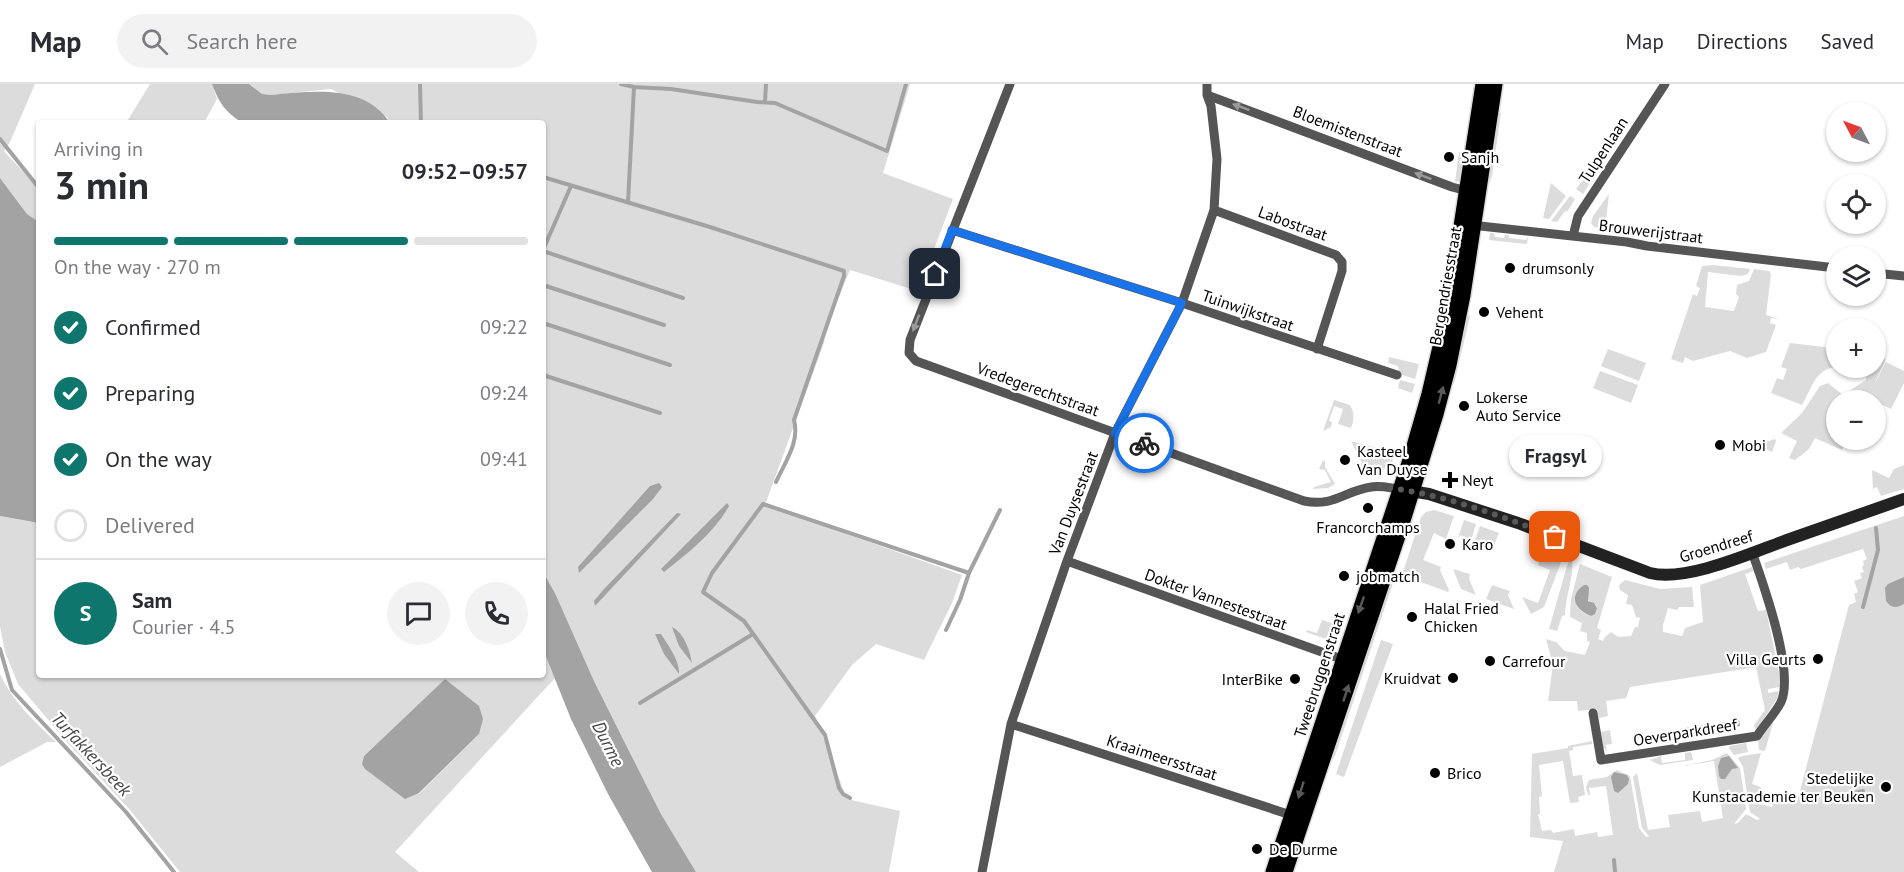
<!DOCTYPE html>
<html lang="en">
<head>
<meta charset="utf-8">
<style>
	body { margin:0; font-family:"PT Sans",sans-serif; background:#f2f2f3; color:#2b2b33; height:100vh; display:flex; flex-direction:column; font-size:22px; white-space:nowrap }
	* { box-sizing:border-box; margin:0 }
	p { font-size:20px; color:#7c7c81 }
	.icon { flex:none; width:33px; height:33px; fill:none; stroke:currentColor; stroke-width:2; stroke-linecap:round; stroke-linejoin:round }
	.map { position:relative; flex:1; overflow:hidden }
	.details { position:absolute; left:36px; top:36px; width:510px; height:558px; display:flex; flex-direction:column; background:#fff; border-radius:6px; box-shadow:0 2px 4px #0004 }
	.details>* { flex:none }
	.needle { width:39px; rotate:311deg }
	.fabs { position:absolute; left:1826px; top:18px; display:grid; gap:12px }
	.fabs a { display:grid; place-items:center; width:60px; height:60px; border-radius:50%; background:#fff; box-shadow:0 2px 4px #0004; font-size:30px }
	.pin { position:absolute; display:grid; place-items:center; width:51px; height:51px; color:#fff; margin:-26px; border-radius:12px; box-shadow:0 3px 9px #0006 }
	.courier { position:absolute; display:grid; place-items:center; width:60px; height:60px; margin:-30px; border:4px solid #1a73e8; border-radius:50%; background:#fff; color:#222; box-shadow:0 2px 8px #0007 }
	.bubble { position:absolute; height:42px; border-radius:21px; background:#fff; box-shadow:0 2px 4px #0004; font-size:20px; font-weight:700; line-height:42px; text-align:center }
	.headline em { font-style:normal; font-weight:700 }
	.headline div { display:flex; flex-direction:column-reverse }
	.headline { display:flex; align-items:center; justify-content:space-between; height:102px; padding:0 18px }
	h1 { font-size:39px; font-weight:700; line-height:45px }
	.bar { display:grid; grid-template-columns:repeat(4,1fr); gap:9px 6px; align-content:center; height:72px; padding:0 18px }
	.bar i { height:8px; border-radius:4px; background:#e1e1e2 }
	.bar .current { background:#0f766e }
	.bar p { grid-column:span 4 }
	.line { display:flex; align-items:center; gap:15px; padding:0 18px; border-top:2px solid #e1e1e2 }
	.line div { flex:1 }
	.round { display:grid; place-items:center; flex:none; width:63px; height:63px; border-radius:32px; background:#f2f2f3 }
	ol { padding:0 18px; list-style:none }
	li { display:flex; align-items:center; gap:18px; height:66px }
	li p { margin-inline-start:auto }
	li .icon { padding:6px; border-radius:50%; background:#0f766e; color:#fff; stroke-width:4 }
	li:last-child { color:#7c7c81 }
	li i { width:33px; height:33px; border:3px solid #e1e1e2; border-radius:50% }
	header { display:flex; align-items:center; gap:36px; box-sizing:border-box; height:84px; padding:0 30px; background:#fff; border-bottom:2px solid #e1e1e2 }
	header strong { font-size:28px }
	nav { display:flex; gap:33px; margin-inline-start:auto; font-size:21px }
	.search { width:420px; height:54px; background:#f2f2f3; display:flex; align-items:center; gap:15px; box-sizing:border-box; padding:0 21px; border-radius:33px; color:#7c7c81; font-size:22px }
	.map>svg:first-child { display:block }
</style>
</head>
<body>
<header>
<strong>Map</strong>
<div class="search"><svg class="icon" aria-label="search" viewBox="0 0 24 24"><circle cx="10" cy="10" r="6"/><path d="M15 15l6 6"/></svg>Search here</div>
<nav><a>Map</a><a>Directions</a><a>Saved</a></nav>
</header>
<div class="map">
<svg width="1904" height="788" viewBox="0 0 1904 788">
	<rect width="100%" height="100%" fill="#fff"/>
	<!-- green -->
	<path fill="#dcdcdc" fill-rule="evenodd" d="M0 0H35L10 58 4 67 39 105V138L27 130 0 94Z
		M150 0H212L217 15 204 39H126Z
		M249 0H910L883 89 953 115 918 207 850 186 822 254 825 256 765 421 962 491 952 519 924 576 876 560 852 581 815 632 847 715 900 727 889 788H696L661 730 626 661 594 597 555 509 543 488V39H390L387 33 331 5 271 11 262 10Z
		M1498 29H1501L1492 92 1487 105Z
		M1459 68 1464 69 1460 97 1455 98Z
		M1597 78 1605 83 1603 86 1599 84 1583 110 1576 105Z
		M1551 99 1566 112 1549 135 1543 134Z
		M1609 110 1605 145 1594 143 1591 139 1593 132Z
		M1570 112 1575 115 1567 128 1565 127 1557 138 1551 137Z
		M1490 149H1494L1495 153 1504 154 1505 151H1509V154L1526 156 1528 153 1527 160 1489 156Z
		M1713 181 1750 185 1748 190 1741 192 1708 188 1705 223 1734 227 1739 213 1736 210 1737 201 1749 197 1754 185 1769 187 1771 190 1766 231 1779 235 1771 234 1770 239 1776 241 1766 268 1747 274 1730 267 1693 277 1685 273 1683 279 1671 275 1693 210 1697 212 1700 204 1696 202 1702 182Z
		M1467 231 1470 232 1454 300H1452Z
		M1790 259 1824 263 1836 268V283C1815 285 1812 304 1802 321L1771 309 1777 294 1783 296 1787 285 1781 283Z
		M1608 265 1646 279 1639 297 1601 282Z
		M1389 273 1419 280 1415 295 1399 290 1398 282 1388 279Z
		M1875 273 1886 275 1873 303 1886 278 1904 287V299L1891 325 1868 314 1866 316H1836V356H1847L1842 366 1815 354 1809 365 1795 376 1789 374 1797 357 1781 349 1802 329 1820 302 1828 299 1843 311 1866 296 1867 289 1864 284H1875Z
		M1600 287 1638 301 1631 319 1593 304Z
		M1400 296 1415 300 1412 309 1398 304Z
		M1334 316 1350 321C1355 330 1354 336 1351 344L1338 340 1343 325 1334 322 1329 337 1332 338 1331 343 1323 347Z
		M1775 355 1776 357 1772 368 1757 361Z
		M1351 357 1394 369 1392 380 1382 386 1360 389 1357 382 1362 379Z
		M1325 376V383L1335 400 1328 404 1313 405 1314 403 1331 398 1325 386 1319 385 1322 378Z
		M1904 381V405L1881 412 1877 403 1873 405 1872 386 1889 394 1894 385Z
		M1434 426 1454 432 1446 455 1434 449 1423 476 1441 483 1440 486 1449 506 1448 508 1402 491 1421 433 1426 428Z
		M0 432 39 439V591H543V565L555 594 395 768 419 788H180L130 726 66 657 18 600 5 568 0 542ZM445 595 479 650 419 710 362 680 364 672Z
		M1904 432V788H1554L1563 757 1530 753 1532 670 1568 664V662L1592 657V660L1573 663V666L1569 667 1573 692 1582 691 1585 711 1578 713 1579 718 1570 719 1563 677 1539 681 1542 712 1539 713 1540 730H1538L1542 747 1551 746 1553 749 1574 745 1575 752 1597 748 1598 753 1613 751 1606 702 1589 704 1590 711H1588L1586 703 1589 696 1607 693 1617 686 1630 692 1639 744 1646 753 1649 752 1642 744 1633 693 1637 689 1648 746 1670 743 1668 731 1700 727 1702 738 1723 734 1714 677 1682 682 1712 676 1727 669 1740 684 1746 725 1734 740 1738 739 1746 730 1757 736 1760 735 1750 728 1743 683 1738 674 1742 672 1761 669 1752 700 1761 703 1756 719 1772 723 1775 713 1797 718 1849 521 1856 518 1854 510 1858 508 1854 497 1862 494 1860 489 1864 488 1862 483 1864 481 1863 477 1867 475 1863 465 1801 485 1798 483 1790 486 1787 478 1766 485 1764 479Z
		M1464 436 1476 440 1471 456 1460 451 1458 454Z
		M1480 442 1499 449 1493 464 1475 456Z
		M1543 465 1563 473 1544 523 1531 530 1522 513 1538 519 1550 486 1538 481Z
		M1569 475 1572 476C1574 494 1565 513 1565 531L1562 532 1557 547 1549 545Z
		M1580 480 1612 493 1597 544 1601 546 1598 555 1603 557 1605 553 1611 548 1618 553 1631 552 1635 543H1638L1640 534 1636 533 1632 521 1626 520 1628 511 1620 506 1619 501 1625 496 1660 505 1692 503 1694 523H1679L1677 526 1668 524 1663 541V548L1682 552 1685 544 1703 538 1700 501 1752 483 1754 487 1745 490 1758 527 1766 526 1780 593V603L1768 605V609L1779 607 1778 613 1756 647 1754 641 1765 626 1756 583 1630 603 1626 614 1606 617 1608 632 1599 634 1597 625 1578 627 1577 617H1548L1553 580 1546 555 1556 558 1565 567 1585 571 1590 558 1587 557V549L1580 547 1582 539 1570 533 1571 515ZM1576 509 1596 521 1597 524 1591 532C1579 528 1574 522 1576 509Z
		M1453 485 1470 490 1469 495 1476 511 1461 505Z
		M1393 499 1335 672 1330 679 1389 500Z
		M1492 501 1510 507 1508 511 1514 525 1486 515Z
		M1322 536 1335 540 1329 556 1306 548 1307 546 1317 549Z
		M1381 556 1393 560 1344 693 1336 690Z
		M0 590C12 617 35 638 56 658H47L0 683Z
		M1773 639 1765 667 1759 666 1758 657Z
		M1610 646 1612 660 1606 661 1607 668 1603 662 1601 648Z
		M1746 659 1748 668 1734 671 1729 664 1730 662Z
		M1691 668 1693 676 1660 681 1650 676 1661 672 1662 679 1685 676V669Z"/>
	<!-- water -->
	<path fill="#a3a3a3" d="M212 0H249L262 10 271 11C314 7 365 0 390 39H243C226 29 219 19 212 0Z
		M0 94 27 130 39 138V439L0 432Z
		M659 399 662 403 653 415 579 489 578 483 650 402Z
		M727 419 729 422C714 449 688 469 664 488L661 485Z
		M677 429 681 430 595 522 594 517 604 505Z
		M543 488 555 509 594 597 626 661 661 730 696 788H652L608 710 571 635 543 565Z
		M1904 493V520C1896 524 1892 525 1886 517L1885 504 1888 500Z
		M1584 501H1587L1589 504 1588 517 1594 519 1597 524 1595 530 1591 532C1575 526 1568 512 1584 501Z
		M672 543C684 549 690 566 692 579L679 562Z
		M655 550H661C668 561 680 577 679 590L664 570Z
		M445 595 479 622 483 635 479 650 419 709 405 715 365 685 362 680 364 672Z
		M1739 636 1740 642 1719 645 1718 639Z
		M1703 641 1704 647 1681 651 1680 645Z
		M1729 672 1738 684 1732 685 1725 695H1721L1719 692 1718 682 1721 674Z
		M1614 688 1627 691 1629 695 1628 700 1618 709 1614 707 1611 693Z"/>
	<g fill="none" stroke-linecap="round" stroke-linejoin="round">
		<!-- stream -->
		<path stroke="#a3a3a3" stroke-width="4" d="M420 0 421 39
			M621 0 634 3 628 118
			M634 3 671 5 757 18 775 19 887 67 906 0
			M765 18 766 0
			M0 55 39 104
			M543 93 710 143 844 187V192L794 336C800 358 785 378 776 398
			M543 166 571 102
			M543 167 683 214
			M543 201 664 241
			M543 239 670 281
			M543 291 660 329
			M969 489 1000 426
			M1863 523 1878 466 1876 444
			M0 565 12 606 126 728 174 788
			M640 619 753 550
			M1841 712 1863 707
			M850 714 843 710 839 704 825 651 744 537 703 508 712 489 763 420 969 489 960 516 946 546
			M1614 776 1615 788"/>
		<defs>
			<path id="primary" d="M1273 788 1410 376 1429 310 1447 233 1483 0
				M1285 788 1402 440 1436 330 1449 281 1463 211 1495 0"/>
		</defs>
		<!-- primary casing -->
		<use href="#primary" stroke="#dbdbdb" stroke-width="18"/>
		<!-- street -->
		<path stroke="#555" stroke-width="9" d="M1010 0 910 256 909 269 916 277 1304 417C1334 423 1344 407 1371 403 1380 401 1390 404 1399 405
			M1207 11 1452 103 1471 108
			M1214 126 1336 171 1342 178V187L1317 265
			M1471 141 1627 158 1647 162 1836 184
			M952 146 1182 219 1397 291
			M1573 152 1578 132 1665 0
			M1875 189 1904 192
			M1067 477 1347 577
			M1593 629 1601 676 1757 652C1764 641 1775 630 1781 618 1795 588 1763 499 1752 468
			M1011 640 1294 732
			M982 788 1011 640 1067 477 1115 349 1182 219 1214 126 1217 75 1211 22 1207 11V0"/>
		<!-- secondary -->
		<path stroke="#222" stroke-width="12" d="M1404 406 1429 410 1518 439 1650 489C1687 498 1751 469 1787 456 1826 442 1865 429 1904 415"/>
		<!-- primary -->
		<use href="#primary" stroke="#000" stroke-width="15"/>
	</g>
	<!-- one-way arrows -->
	<defs><path id="oneway-solid" d="M-6-.8H1V-3.2L6.5 0L1 3.2V.8H-6Z" transform="scale(1.5)"/></defs>
	<g fill="#999">
		<use href="#oneway-solid" transform="translate(1241 23) rotate(-160)"/>
		<use href="#oneway-solid" transform="translate(1423 92) rotate(-159)"/>
		<use href="#oneway-solid" transform="translate(916 239) rotate(111)"/>
	</g>
	<g fill="#595959">
		<use href="#oneway-solid" transform="translate(1441 311) rotate(-75)"/>
		<use href="#oneway-solid" transform="translate(1361 521) rotate(109)"/>
		<use href="#oneway-solid" transform="translate(1346 609) rotate(-72)"/>
		<use href="#oneway-solid" transform="translate(1301 706) rotate(108)"/>
	</g>
	<g fill="none" stroke-linecap="round" stroke-linejoin="round">
		<!-- done -->
		<path stroke="#595959" stroke-width="6" stroke-dasharray="0 10.8" d="M1144 359 1304 417C1335 423 1346 404 1374 402 1382 402 1389 404 1397 405 1451 413 1504 433 1555 453"/>
		<!-- route -->
		<path stroke="#1a73e8" stroke-width="8" d="M935 190 952 146 1182 219 1115 349 1144 359"/>
	</g>
	<!-- markers -->
	<g fill="#000" stroke="#fff" stroke-width="2">
		<circle cx="1449" cy="73" r="6"/>
		<circle cx="1510" cy="184" r="6"/>
		<circle cx="1484" cy="228" r="6"/>
		<circle cx="1464" cy="322" r="6"/>
		<circle cx="1720" cy="361" r="6"/>
		<circle cx="1345" cy="376" r="6"/>
		<path d="M1447 387h6v6h6v6h-6v6h-6v-6h-6v-6h6z"/>
		<circle cx="1368" cy="424" r="6"/>
		<circle cx="1450" cy="460" r="6"/>
		<circle cx="1344" cy="492" r="6"/>
		<circle cx="1412" cy="533" r="6"/>
		<circle cx="1818" cy="575" r="6"/>
		<circle cx="1490" cy="577" r="6"/>
		<circle cx="1453" cy="594" r="6"/>
		<circle cx="1295" cy="595" r="6"/>
		<circle cx="1435" cy="689" r="6"/>
		<circle cx="1886" cy="703" r="6"/>
		<circle cx="1257" cy="765" r="6"/>
	</g>
	<g text-anchor="middle" stroke-width="4.5" stroke-linejoin="round" paint-order="stroke">
		<!-- street labels -->
		<g font-size="16" fill="#000" stroke="#fff">
			<text transform="translate(1348 47) rotate(21)" y="6">Bloemistenstraat</text>
			<text transform="translate(1603 66) rotate(-57)" y="6">Tulpenlaan</text>
			<text transform="translate(1293 139) rotate(20)" y="6">Labostraat</text>
			<text transform="translate(1651 147) rotate(7)" y="6">Brouwerijstraat</text>
			<text transform="translate(1445 202) rotate(-80)" y="6">Bergendriesstraat</text>
			<text transform="translate(1248 226) rotate(19)" y="6">Tuinwijkstraat</text>
			<text transform="translate(1038 305) rotate(20)" y="6">Vredegerechtstraat</text>
			<text transform="translate(1073 419) rotate(-69)" y="6">Van Duysestraat</text>
			<text transform="translate(1716 462) rotate(-17)" y="6">Groendreef</text>
			<text transform="translate(1216 515) rotate(20)" y="6">Dokter Vannestestraat</text>
			<text transform="translate(1319 591) rotate(-72)" y="6">Tweebruggenstraat</text>
			<text transform="translate(1685 648) rotate(-9)" y="6">Oeverparkdreef</text>
			<text transform="translate(1162 673) rotate(18)" y="6">Kraaimeersstraat</text>
		</g>
		<!-- poi labels -->
		<g font-size="16" fill="#000" stroke="#fff" text-anchor="start">
			<text x="1461" y="79">Sanjh</text>
			<text x="1522" y="190">drumsonly</text>
			<text x="1496" y="234">Vehent</text>
			<text x="1476" y="319">Lokerse<tspan x="1476" dy="18">Auto Service</tspan></text>
			<text x="1732" y="367">Mobi</text>
			<text x="1357" y="373">Kasteel<tspan x="1357" dy="18">Van Duyse</tspan></text>
			<text x="1462" y="402">Neyt</text>
			<text x="1368" y="449" text-anchor="middle">Francorchamps</text>
			<text x="1462" y="466">Karo</text>
			<text x="1356" y="498">jobmatch</text>
			<text x="1424" y="530">Halal Fried<tspan x="1424" dy="18">Chicken</tspan></text>
			<text x="1806" y="581" text-anchor="end">Villa Geurts</text>
			<text x="1502" y="583">Carrefour</text>
			<text x="1441" y="600" text-anchor="end">Kruidvat</text>
			<text x="1283" y="601" text-anchor="end">InterBike</text>
			<text x="1447" y="695">Brico</text>
			<text x="1874" y="700" text-anchor="end">Stedelijke<tspan x="1874" dy="18">Kunstacademie ter Beuken</tspan></text>
			<text x="1269" y="771">De Durme</text>
		</g>
		<!-- water labels -->
		<g font-size="18" font-style="italic" fill="#444" stroke="#fff">
			<text transform="translate(608 660) rotate(63)" y="6">Durme</text>
			<text transform="translate(91 670) rotate(47)" y="6">Turfakkersbeek</text>
		</g>
	</g>
</svg>
<div class="fabs">
<a><svg class="needle" viewBox="-14 -14 28 28"><path d="M0-13l5 13h-10z" fill="#e53935"/><path d="M0 13l5-13h-10z" fill="#7c7c81"/></svg></a>
<a><svg class="icon" aria-label="locate" viewBox="0 0 24 24"><circle cx="12" cy="12" r="6"/><path d="M12 2v4M12 18v4M2 12h4M18 12h4"/></svg></a>
<a><svg class="icon" aria-label="layers" viewBox="0 0 24 24"><path d="M12 4l9 5-9 5-9-5zM3 14l9 5 9-5"/></svg></a>
<a>+</a>
<a>−</a>
</div>
<div class="pin" style="left:1555px;top:453px;background:#ea580c"><svg class="icon" aria-label="bag" viewBox="0 0 24 24"><path d="M5 8h14l-1 12H6zM9 8a3 3 0 0 1 6 0"/></svg></div>
<div class="pin" style="left:935px;top:190px;background:#1f2937"><svg class="icon" aria-label="home" viewBox="0 0 24 24"><path d="M3 11l9-7 9 7M6 9v11h12V9"/></svg></div>
<div class="courier" style="left:1144px;top:359px"><svg class="icon" aria-label="bike" viewBox="0 0 24 24"><circle cx="6" cy="16" r="4"/><circle cx="18" cy="16" r="4"/><path d="M6 16l4-8h5l3 8M10 8l3 8H6M13 5h3"/></svg></div>
<div class="bubble" style="left:1509px;top:351px;width:93px">Fragsyl</div>
<section class="details">
<div class="headline"><div><h1>3 min</h1><p>Arriving in</p></div><em>09:52–09:57</em></div>
<div class="bar"><i class="current"></i><i class="current"></i><i class="current"></i><i></i><p>On the way · 270 m</p></div>
<ol>
<li><svg class="icon" aria-label="check" viewBox="0 0 24 24"><path d="M5 12l5 5 9-10"/></svg>Confirmed<p>09:22</p></li>
<li><svg class="icon" aria-label="check" viewBox="0 0 24 24"><path d="M5 12l5 5 9-10"/></svg>Preparing<p>09:24</p></li>
<li><svg class="icon" aria-label="check" viewBox="0 0 24 24"><path d="M5 12l5 5 9-10"/></svg>On the way<p>09:41</p></li>
<li><i></i>Delivered</li>
</ol>
<div class="line" style="height:108px"><b class="round" style="background:#0f766e;color:#fff">S</b><div><b>Sam</b><p>Courier · 4.5</p></div><a class="round"><svg class="icon" aria-label="chat" viewBox="0 0 24 24"><path d="M4 5h16v11H9l-5 4z"/></svg></a><a class="round"><svg class="icon" aria-label="phone" viewBox="0 0 24 24"><path d="M5 4h4l2 5-3 2q2 4 5 5l2-3 5 2v4C11 20 4 13 5 4z"/></svg></a></div>
</section>
</div>
</body>
</html>
